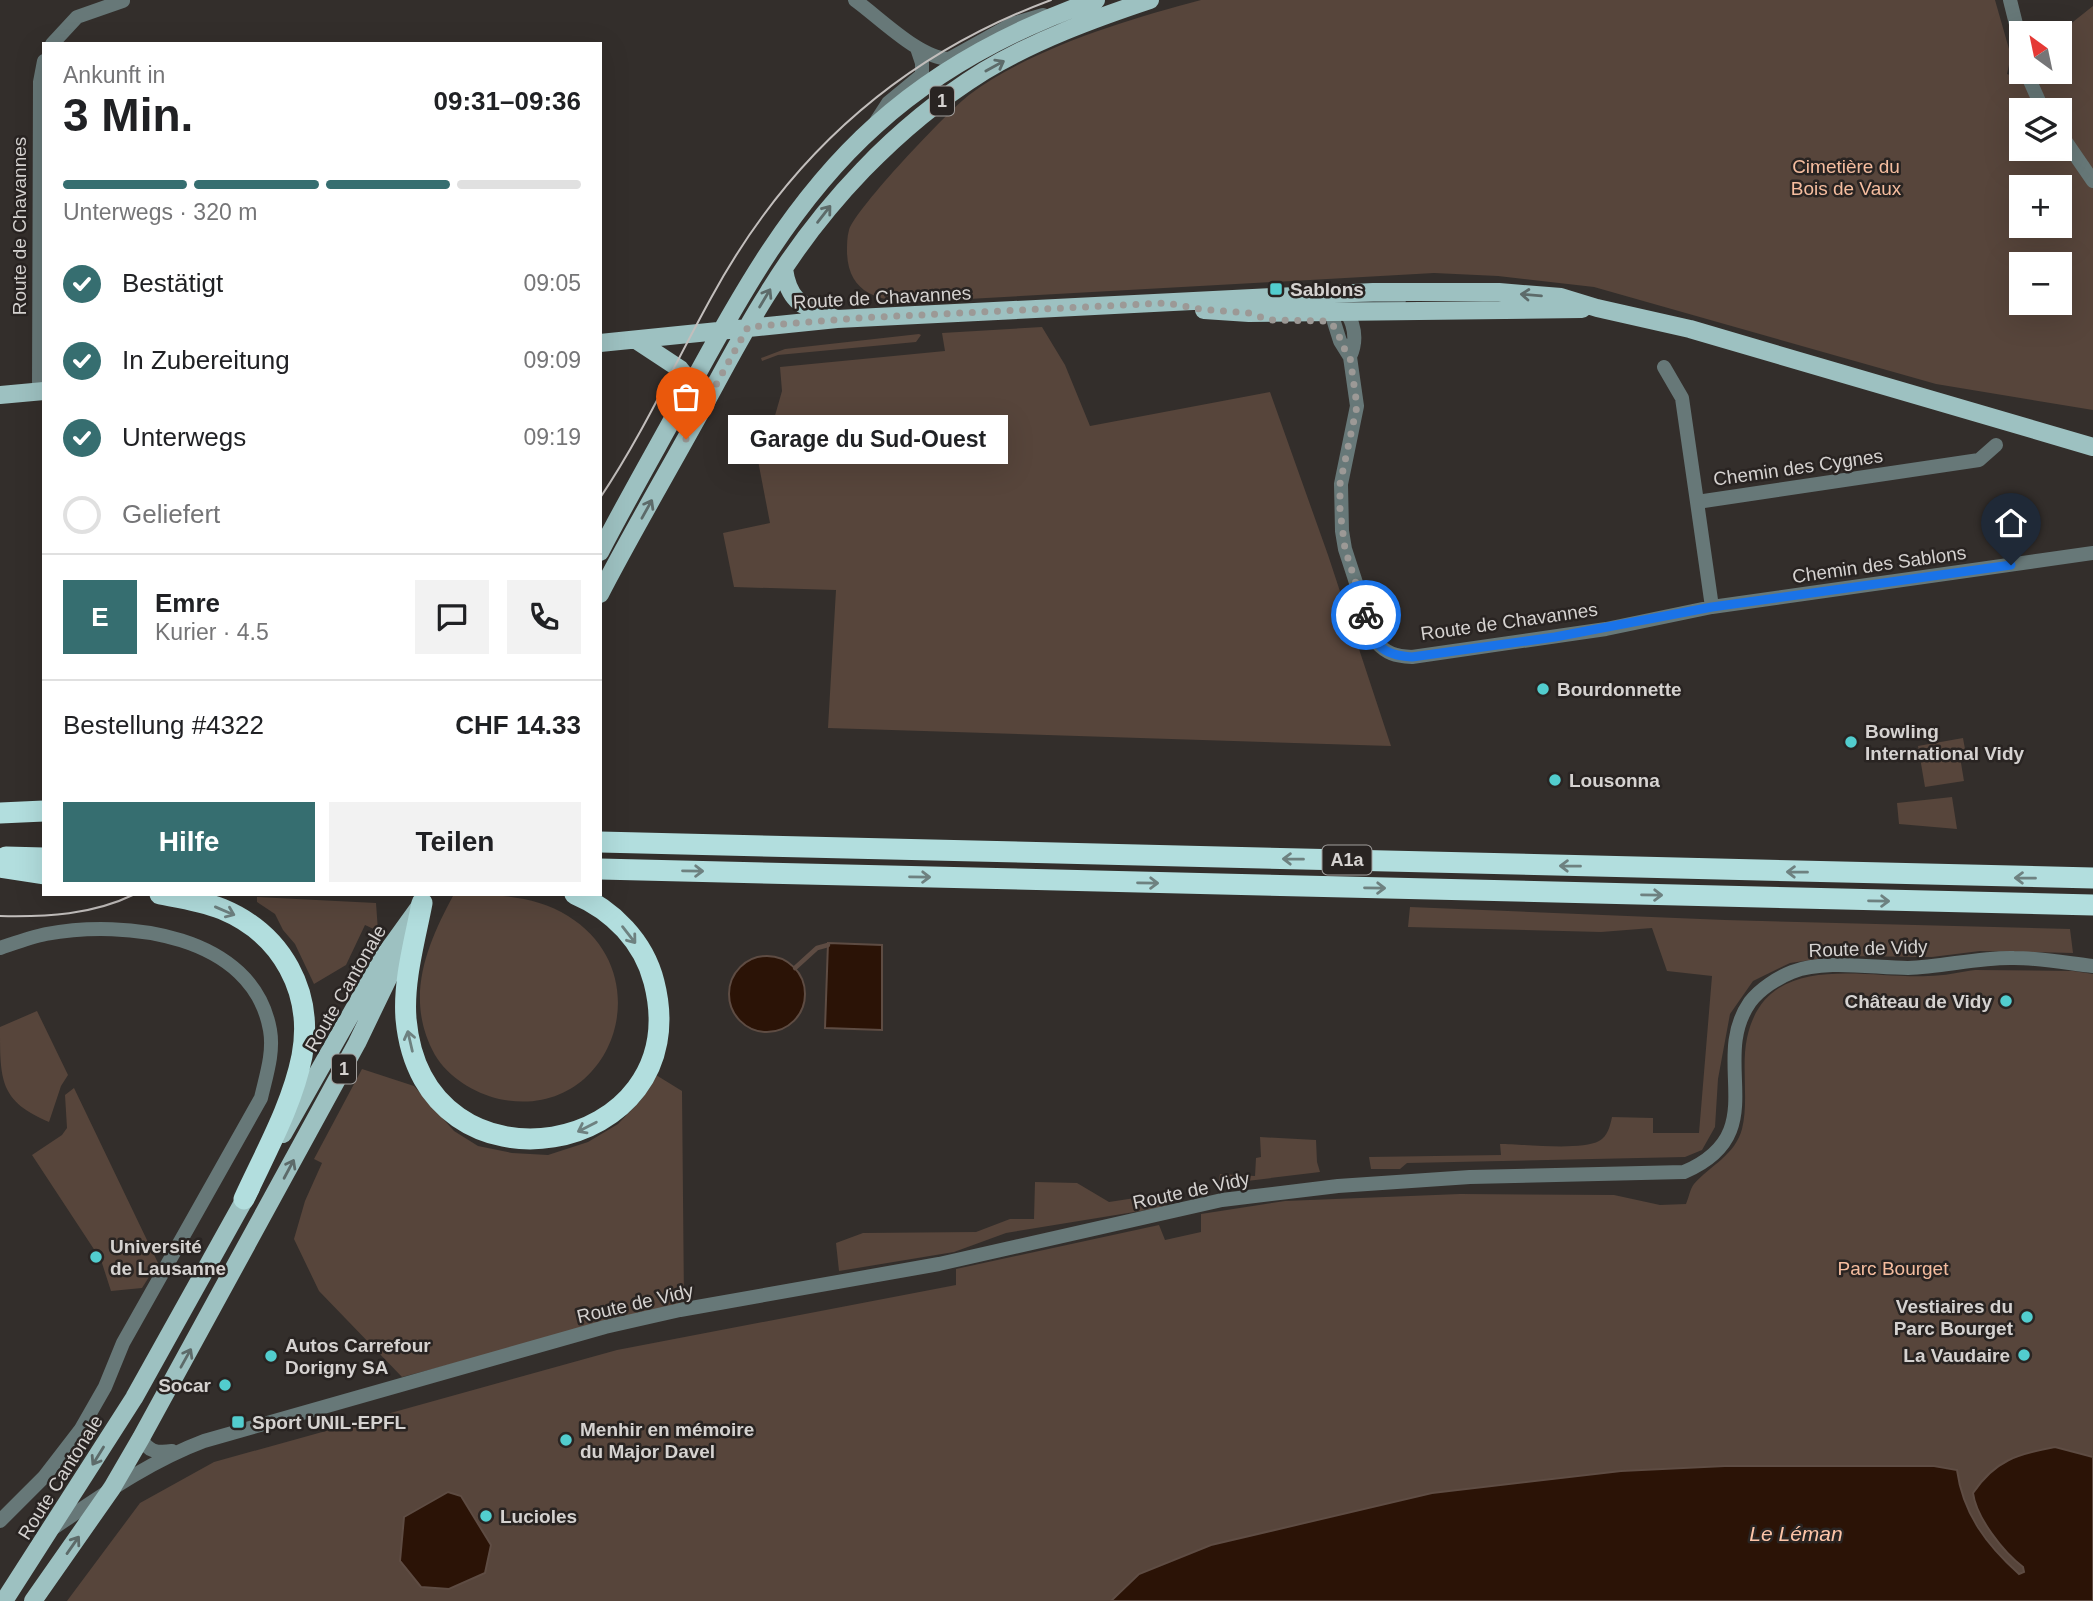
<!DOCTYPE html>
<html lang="de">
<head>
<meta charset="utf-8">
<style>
	body { margin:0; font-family:Arial,sans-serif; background:#f2f2f2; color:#202124; height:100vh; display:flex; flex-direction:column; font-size:26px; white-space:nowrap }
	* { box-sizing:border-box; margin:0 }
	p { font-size:23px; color:#757577 }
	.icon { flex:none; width:38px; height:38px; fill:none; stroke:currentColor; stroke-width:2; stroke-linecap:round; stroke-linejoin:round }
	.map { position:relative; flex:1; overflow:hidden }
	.panel { position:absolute; left:42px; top:42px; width:560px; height:854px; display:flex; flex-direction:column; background:#fff; border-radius:0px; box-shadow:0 7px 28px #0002 }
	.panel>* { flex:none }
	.needle { width:46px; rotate:327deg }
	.tools { position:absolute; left:2009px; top:21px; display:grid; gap:14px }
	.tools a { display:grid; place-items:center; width:63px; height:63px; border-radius:0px; background:#fff; box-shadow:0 7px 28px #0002; font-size:35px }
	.pin { position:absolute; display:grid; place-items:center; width:60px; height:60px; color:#fff; margin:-72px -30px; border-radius:50% 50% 50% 0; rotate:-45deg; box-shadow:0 0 7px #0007 }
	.pin .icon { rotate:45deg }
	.courier { position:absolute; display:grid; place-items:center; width:70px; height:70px; margin:-35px; border:5px solid #1a73e8; border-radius:50%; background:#fff; color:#222; box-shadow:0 2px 9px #0007 }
	.bubble { position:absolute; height:49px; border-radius:0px; background:#fff; box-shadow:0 7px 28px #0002; font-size:23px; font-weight:600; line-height:49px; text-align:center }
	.overview em { font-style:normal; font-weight:600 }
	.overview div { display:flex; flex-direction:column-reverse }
	.overview { display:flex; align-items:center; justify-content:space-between; height:119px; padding:0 21px }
	h1 { font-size:46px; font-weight:600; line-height:52px }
	.bar { display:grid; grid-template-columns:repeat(4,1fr); gap:10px 7px; align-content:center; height:84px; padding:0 21px }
	.bar i { height:9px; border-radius:5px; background:#e0e0e0 }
	.bar .selected { background:#366e70 }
	.bar p { grid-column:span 4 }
	.line { display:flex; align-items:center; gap:18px; padding:0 21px; border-top:2px solid #e0e0e0 }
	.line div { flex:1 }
	.round { display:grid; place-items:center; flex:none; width:74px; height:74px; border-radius:0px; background:#f2f2f2 }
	ol { padding:0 21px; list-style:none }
	li { display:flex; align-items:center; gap:21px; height:77px }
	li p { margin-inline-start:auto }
	li .icon { padding:7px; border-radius:50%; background:#366e70; color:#fff; stroke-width:4 }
	li:last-child { color:#757577 }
	li i { width:38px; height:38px; border:4px solid #e0e0e0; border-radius:50% }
	.cta { display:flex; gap:14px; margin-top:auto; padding:14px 21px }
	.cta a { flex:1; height:80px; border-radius:0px; background:#366e70; color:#fff; font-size:28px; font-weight:600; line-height:80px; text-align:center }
	.cta a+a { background:#f2f2f2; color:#202124 }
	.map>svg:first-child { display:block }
</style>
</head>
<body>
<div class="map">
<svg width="2093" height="1601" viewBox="0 0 2093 1601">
	<rect width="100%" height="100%" fill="#332e2b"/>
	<!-- green -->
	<path fill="#57453b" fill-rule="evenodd" d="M1201 0H1995L2011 56 2007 74 2010 75 2021 65V72H2060L2059 33 2093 6V410L1936 384 1594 287 1498 276 1434 273 914 302C879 301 848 294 847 252 847 244 847 237 849 230 856 208 948 111 969 95 1032 48 1126 20 1201 0ZM2021 110H2060V149H2021ZM2021 187H2060V226H2021ZM2021 264H2060V303H2021Z
		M1042 327 1065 365 1090 426 1270 392 1328 555 1391 746 828 728 836 590 734 587 723 533 770 523 754 440 772 426 782 391 780 367 945 351 942 333Z
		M919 334 921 335 916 342 778 355 762 361 761 358 785 349Z
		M1963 738 1965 749 1959 751 1964 781 1925 787 1918 746Z
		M1952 797 1957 829 1899 824 1897 803Z
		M454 894C492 894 535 895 568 916 664 975 611 1123 499 1099 474 1093 448 1077 435 1055 404 999 426 946 454 894Z
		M257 897 376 903 378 931 365 925 346 965 314 984 295 944 283 930 275 914 257 902Z
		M1410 907 1725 920 2070 929 2073 953 1980 951 1932 957 1838 956 1790 963 1753 981 1730 1014 1718 1079 1715 1127 1702 1150 1685 1157 1407 1163 1400 1169H1371L1369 1157 1501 1155 1500 1144C1523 1144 1581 1151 1599 1141 1608 1136 1610 1126 1612 1117L1653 1118V1133H1699L1712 976 1667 971 1652 928 1601 932 1408 927Z
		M1975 970 2073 971 2093 974V1457L2055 1447 1981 1517 2023 1567 2024 1572 2019 1574C1988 1543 1964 1515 1957 1470L1934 1466H1725L1621 1471 1140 1574 1111 1601H67L140 1503 214 1462 617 1350 956 1285V1269L1159 1225 1165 1240 1201 1232V1214L1285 1201 1460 1194 1614 1195 1660 1205 1686 1204C1689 1197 1690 1189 1694 1184 1711 1165 1735 1155 1742 1129 1749 1102 1741 1066 1747 1038 1766 949 1864 979 1928 976 1944 976 1960 972 1975 970Z
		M37 1011 68 1075 61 1086 49 1122C0 1101 0 1081 0 1027Z
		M362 1069 414 1086 454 1131 478 1146 512 1153 548 1155 588 1142 618 1124 640 1101 656 1075 682 1091 684 1303 402 1377 319 1291 294 1239 305 1201 322 1163 314 1159Z
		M74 1088 158 1263 142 1288 111 1291 101 1260 32 1155 62 1135 67 1128 65 1095Z
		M1260 1137 1316 1140 1317 1162 1320 1172 1222 1184 1219 1180 1220 1174 1255 1176 1256 1158 1261 1157Z
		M1035 1182 1077 1183 1109 1202 1174 1192 1165 1207 1006 1233 954 1252 839 1271 836 1243 863 1233 976 1232 1010 1219H1034Z"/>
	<!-- water -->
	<path fill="#2b1306" stroke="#5e4c43" stroke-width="2" d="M828 943 882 945V1030L825 1028Z
		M729 994a38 38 0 1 1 76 0a38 38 0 1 1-76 0Z
		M2055 1447 2093 1457V1601H1111L1139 1574 1211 1545 1432 1493 1621 1471 1725 1466H1934L1957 1470C1963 1514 1987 1545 2019 1574L2024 1572 2023 1567C2003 1552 1976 1517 1973 1493 1995 1460 2018 1454 2055 1447Z
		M448 1492 461 1496 491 1545 485 1573 449 1589 421 1587 400 1561 404 1517Z"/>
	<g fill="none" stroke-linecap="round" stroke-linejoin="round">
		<!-- stream -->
		<path stroke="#5e4c43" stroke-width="4.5" d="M795 968 817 948 828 945"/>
		<!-- minor -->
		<path stroke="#677878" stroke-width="14" d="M855 0C880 18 919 58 949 59L1012 24 1043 15
			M2010 0 2021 44
			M52 44 77 17 123 1
			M2026 72 2043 110
			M877 120 888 103 922 75V63L917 48
			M2060 133 2093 181
			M1399 300 1351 302 1334 313V322L1340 341 1350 357 1357 406 1341 484 1342 531 1345 549 1375 641C1387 654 1395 656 1412 657L1606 629 1712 607 2093 553
			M1311 302C1316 302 1323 302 1328 303 1354 307 1359 337 1350 357
			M1664 367 1682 398 1697 502 1979 460 1996 445
			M39 392 40 82 44 61
			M1697 502 1712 607
			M0 948C15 943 31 937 46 934 125 919 253 934 270 1030 274 1053 266 1076 261 1098L123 1343 105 1387 81 1429 44 1477 0 1521
			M141 1438C148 1452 157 1453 172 1451
			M52 1529C101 1496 148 1462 204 1441L605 1327 680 1310 939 1264 1222 1200 1338 1186 1470 1177 1684 1172C1775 1133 1708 1062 1750 1002 1760 989 1777 978 1792 972 1825 959 1874 968 1908 968 1943 967 1979 957 2014 958 2040 958 2067 963 2093 966"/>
		<!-- major -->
		<path stroke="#9dc1c1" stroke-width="18" d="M784 269C789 304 804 306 834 318
			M1204 310 1249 313 1582 309
			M636 340 680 369 684 374 687 393
			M600 343 837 319 1373 292H1499L1561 297 1597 308 1690 329 2093 447
			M0 395 44 391
			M600 552C628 498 658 446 687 393 739 297 793 199 876 125 939 68 1016 28 1096 0
			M600 594C630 536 663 480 695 422 719 379 741 335 768 293 822 205 896 126 984 71 1036 40 1093 19 1150 0
			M283 1134 384 956 420 906
			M4 1601 134 1398 251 1188
			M33 1601 112 1488 141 1438 357 1043 410 933"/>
		<!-- highway -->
		<path stroke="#b2dede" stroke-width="21" d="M0 813 44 811
			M600 842 2093 878
			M6 857 44 858
			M0 867 44 874
			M600 869 2093 905
			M160 894C181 898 202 901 222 909 282 934 314 992 302 1056 292 1106 265 1153 244 1199
			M422 903C415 940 403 981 406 1019 423 1207 699 1158 654 982 644 942 613 910 575 894"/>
		<!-- tram -->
		<path stroke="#c2bebc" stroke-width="2" d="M600 498C643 434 674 365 711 298 788 156 900 56 1051 0
			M0 916C47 917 92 915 135 894"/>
	</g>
	<!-- one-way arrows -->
	<defs><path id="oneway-shaft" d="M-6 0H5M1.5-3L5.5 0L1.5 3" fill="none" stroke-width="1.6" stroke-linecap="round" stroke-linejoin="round" transform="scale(1.75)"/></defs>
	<g stroke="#5d6b6a">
		<use href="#oneway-shaft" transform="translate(995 66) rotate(-29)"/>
		<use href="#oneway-shaft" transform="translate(824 214) rotate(-52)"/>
		<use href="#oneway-shaft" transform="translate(1531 295) rotate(-175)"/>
		<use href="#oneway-shaft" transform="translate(765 298) rotate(-59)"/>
		<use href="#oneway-shaft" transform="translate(647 509) rotate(-61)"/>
		<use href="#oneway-shaft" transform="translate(289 1169) rotate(-62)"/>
		<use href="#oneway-shaft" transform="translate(186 1358) rotate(-61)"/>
		<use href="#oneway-shaft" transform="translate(98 1456) rotate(122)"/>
		<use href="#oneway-shaft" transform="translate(73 1545) rotate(-55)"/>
	</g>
	<g stroke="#6e8180">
		<use href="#oneway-shaft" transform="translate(1293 859) rotate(-179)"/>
		<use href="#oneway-shaft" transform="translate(1570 866) rotate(-179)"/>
		<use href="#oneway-shaft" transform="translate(693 871) rotate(1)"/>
		<use href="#oneway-shaft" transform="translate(1797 872) rotate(-179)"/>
		<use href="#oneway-shaft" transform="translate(920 877) rotate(1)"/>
		<use href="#oneway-shaft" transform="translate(2025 878) rotate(-179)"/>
		<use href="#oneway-shaft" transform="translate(1148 883) rotate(1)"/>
		<use href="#oneway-shaft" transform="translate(1375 888) rotate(1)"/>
		<use href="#oneway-shaft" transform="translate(1652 895) rotate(1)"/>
		<use href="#oneway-shaft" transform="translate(1879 901) rotate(1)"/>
		<use href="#oneway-shaft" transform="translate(225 911) rotate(23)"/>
		<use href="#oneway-shaft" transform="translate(629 935) rotate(52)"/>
		<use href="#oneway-shaft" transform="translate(410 1041) rotate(-103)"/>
		<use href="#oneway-shaft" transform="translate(587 1127) rotate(153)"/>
	</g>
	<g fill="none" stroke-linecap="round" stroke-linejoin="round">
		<!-- done -->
		<path stroke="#9c9996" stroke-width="7" stroke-dasharray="0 12.6" d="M686 439 748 327 858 318 1166 303 1200 309 1249 313 1269 320 1324 321 1330 322 1336 329 1345 350 1350 357 1357 406 1340 484V510L1345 549 1366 615"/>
		<!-- route -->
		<path stroke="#1a73e8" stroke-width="9" d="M1366 615C1375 645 1380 655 1412 657L1555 637 1712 607 2011 565"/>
	</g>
	<!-- markers -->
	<g fill="#52cdce" stroke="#292422" stroke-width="2.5">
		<rect x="1269" y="282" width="14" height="14" rx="3.5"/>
		<circle cx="1543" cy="689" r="7"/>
		<circle cx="1851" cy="742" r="7"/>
		<circle cx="1555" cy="780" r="7"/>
		<circle cx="2006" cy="1001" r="7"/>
		<circle cx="96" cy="1257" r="7"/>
		<circle cx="2027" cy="1317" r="7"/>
		<circle cx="2024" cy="1355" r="7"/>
		<circle cx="271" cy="1356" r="7"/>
		<circle cx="225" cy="1385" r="7"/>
		<rect x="231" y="1415" width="14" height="14" rx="3.5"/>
		<circle cx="566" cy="1440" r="7"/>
		<circle cx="486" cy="1516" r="7"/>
	</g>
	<g text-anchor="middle" stroke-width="5" stroke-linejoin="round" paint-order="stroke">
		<!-- shield labels -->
		<g fill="#292422" stroke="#a19e9c" stroke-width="2">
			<rect x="930" y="86.5" width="24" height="29" rx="5"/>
			<rect x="1322.5" y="845.5" width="49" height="29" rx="5"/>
			<rect x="332" y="1054.5" width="24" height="29" rx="5"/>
		</g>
		<g font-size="18" font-weight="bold" fill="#d5d2d0">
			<text x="942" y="107">1</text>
			<text x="1347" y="866">A1a</text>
			<text x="344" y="1075">1</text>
		</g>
		<!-- park labels -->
		<g font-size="19" fill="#f5bd9f" stroke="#292422">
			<text x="1846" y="173">Cimetière du<tspan x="1846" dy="22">Bois de Vaux</tspan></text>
			<text x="1893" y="1275">Parc Bourget</text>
		</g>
		<!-- street labels -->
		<g font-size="19" fill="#d5d2d0" stroke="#292422">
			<text transform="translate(19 226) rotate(-90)" y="7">Route de Chavannes</text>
			<text transform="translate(882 297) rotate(-3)" y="7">Route de Chavannes</text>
			<text transform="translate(1798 467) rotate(-8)" y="7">Chemin des Cygnes</text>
			<text transform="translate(1879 564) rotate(-8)" y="7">Chemin des Sablons</text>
			<text transform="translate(1509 621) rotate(-8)" y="7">Route de Chavannes</text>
			<text transform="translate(1868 948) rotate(-2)" y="7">Route de Vidy</text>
			<text transform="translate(345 988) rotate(-60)" y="7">Route Cantonale</text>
			<text transform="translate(1191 1190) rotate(-12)" y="7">Route de Vidy</text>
			<text transform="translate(635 1303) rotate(-13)" y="7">Route de Vidy</text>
			<text transform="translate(60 1477) rotate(-58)" y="7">Route Cantonale</text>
		</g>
		<!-- poi labels -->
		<g font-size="19" font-weight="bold" fill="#d5d2d0" stroke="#292422" text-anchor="start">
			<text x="1290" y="296">Sablons</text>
			<text x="1557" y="696">Bourdonnette</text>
			<text x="1865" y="738">Bowling<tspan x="1865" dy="22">International Vidy</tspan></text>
			<text x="1569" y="787">Lousonna</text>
			<text x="1992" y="1008" text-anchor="end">Château de Vidy</text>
			<text x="110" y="1253">Université<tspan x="110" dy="22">de Lausanne</tspan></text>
			<text x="2013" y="1313" text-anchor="end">Vestiaires du<tspan x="2013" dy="22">Parc Bourget</tspan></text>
			<text x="285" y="1352">Autos Carrefour<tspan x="285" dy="22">Dorigny SA</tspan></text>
			<text x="2010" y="1362" text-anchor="end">La Vaudaire</text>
			<text x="211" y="1392" text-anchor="end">Socar</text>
			<text x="252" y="1429">Sport UNIL-EPFL</text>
			<text x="580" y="1436">Menhir en mémoire<tspan x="580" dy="22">du Major Davel</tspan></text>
			<text x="500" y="1523">Lucioles</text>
		</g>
		<!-- water labels -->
		<g font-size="21" font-style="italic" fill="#fec5a8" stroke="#292422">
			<text x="1796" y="1541">Le Léman</text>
		</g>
	</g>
</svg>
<div class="tools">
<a><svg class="needle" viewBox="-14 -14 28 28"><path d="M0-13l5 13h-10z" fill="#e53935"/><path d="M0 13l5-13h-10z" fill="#757577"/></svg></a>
<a><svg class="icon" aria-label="layers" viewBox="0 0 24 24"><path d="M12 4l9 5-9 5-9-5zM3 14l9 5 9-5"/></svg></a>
<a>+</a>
<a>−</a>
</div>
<div class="pin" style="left:686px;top:439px;background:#ea580c"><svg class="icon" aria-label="bag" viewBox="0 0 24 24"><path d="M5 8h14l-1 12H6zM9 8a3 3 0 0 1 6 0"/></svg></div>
<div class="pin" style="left:2011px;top:565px;background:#1f2937"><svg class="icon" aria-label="home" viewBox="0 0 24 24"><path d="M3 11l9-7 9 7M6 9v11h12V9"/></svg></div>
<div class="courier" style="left:1366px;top:615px"><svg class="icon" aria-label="bike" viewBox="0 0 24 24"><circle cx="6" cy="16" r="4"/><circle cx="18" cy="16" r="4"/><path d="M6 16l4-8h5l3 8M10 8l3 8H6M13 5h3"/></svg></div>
<div class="bubble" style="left:728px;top:415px;width:280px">Garage du Sud-Ouest</div>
<section class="panel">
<div class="overview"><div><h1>3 Min.</h1><p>Ankunft in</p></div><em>09:31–09:36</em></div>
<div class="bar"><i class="selected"></i><i class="selected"></i><i class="selected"></i><i></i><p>Unterwegs · 320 m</p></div>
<ol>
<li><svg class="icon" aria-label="check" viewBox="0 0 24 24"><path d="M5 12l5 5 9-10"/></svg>Bestätigt<p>09:05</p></li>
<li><svg class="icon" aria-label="check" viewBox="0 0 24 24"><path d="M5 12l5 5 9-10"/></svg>In Zubereitung<p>09:09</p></li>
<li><svg class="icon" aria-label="check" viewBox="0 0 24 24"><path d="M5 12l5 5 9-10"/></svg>Unterwegs<p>09:19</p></li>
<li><i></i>Geliefert</li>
</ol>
<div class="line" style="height:126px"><b class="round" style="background:#366e70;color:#fff">E</b><div><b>Emre</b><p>Kurier · 4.5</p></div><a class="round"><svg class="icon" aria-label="chat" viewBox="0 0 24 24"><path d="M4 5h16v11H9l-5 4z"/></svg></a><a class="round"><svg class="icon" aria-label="phone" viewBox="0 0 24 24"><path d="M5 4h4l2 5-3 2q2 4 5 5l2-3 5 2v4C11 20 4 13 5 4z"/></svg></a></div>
<div class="line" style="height:91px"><div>Bestellung #4322</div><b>CHF 14.33</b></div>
<div class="cta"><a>Hilfe</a><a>Teilen</a></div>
</section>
</div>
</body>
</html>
